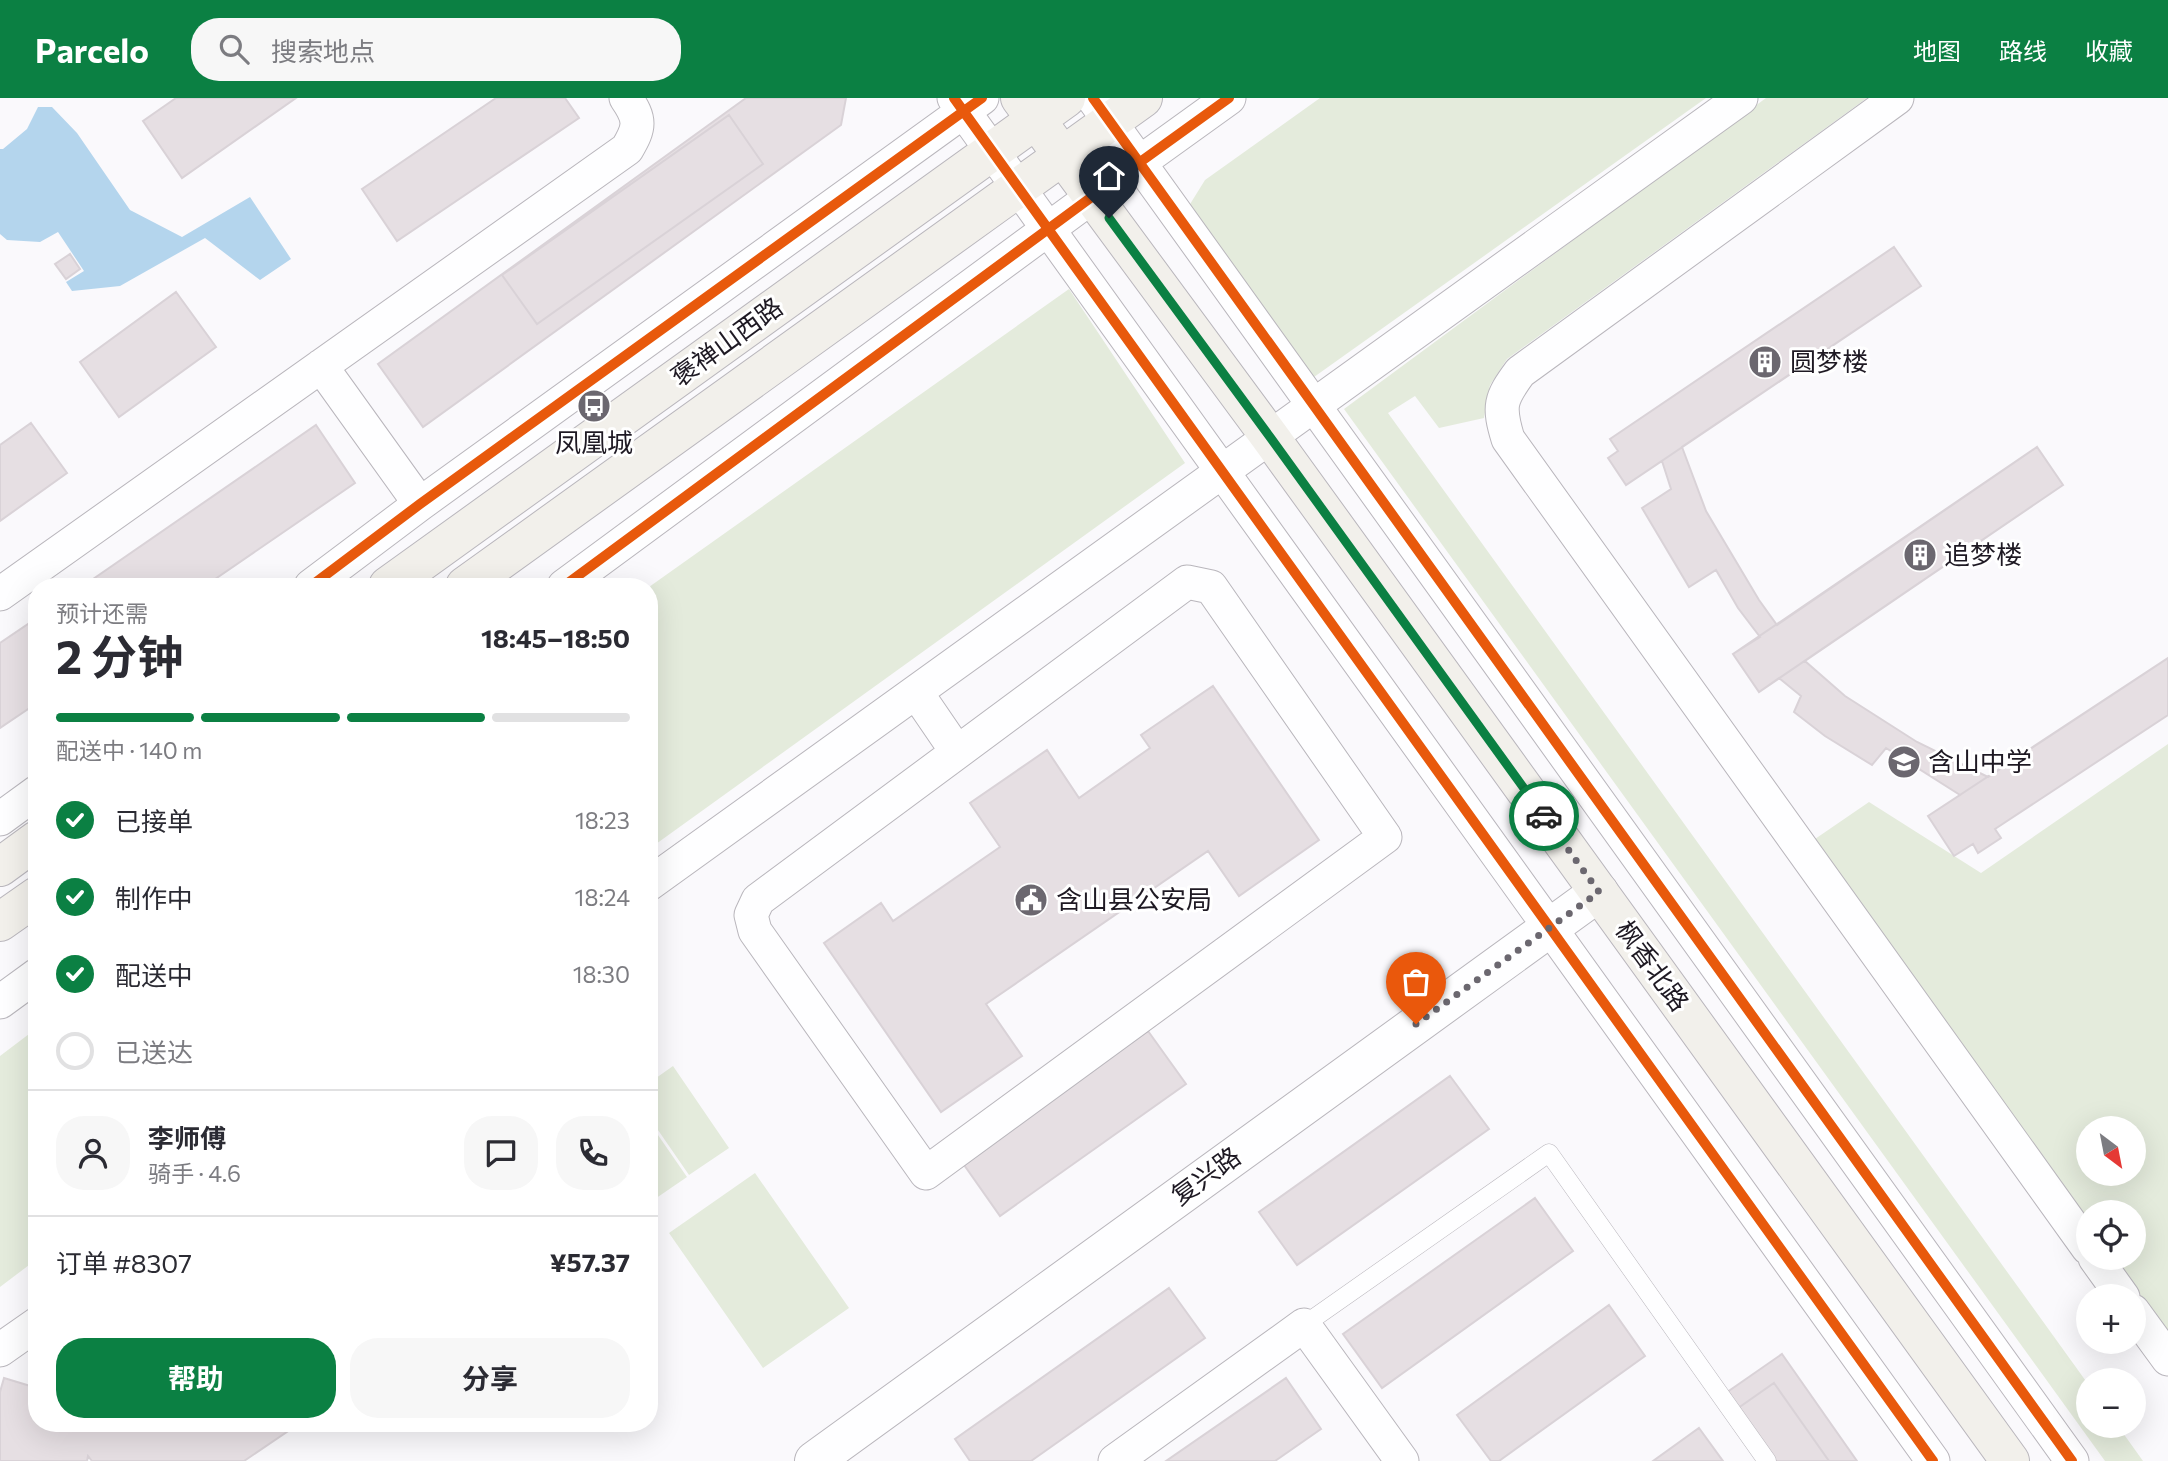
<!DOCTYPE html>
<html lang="zh">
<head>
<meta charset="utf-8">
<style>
	body { margin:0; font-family:Commissioner,"Noto Sans SC",sans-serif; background:#f7f7f7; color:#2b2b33; height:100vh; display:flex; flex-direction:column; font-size:26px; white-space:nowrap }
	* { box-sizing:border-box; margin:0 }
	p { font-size:23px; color:#7c7c81 }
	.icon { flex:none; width:38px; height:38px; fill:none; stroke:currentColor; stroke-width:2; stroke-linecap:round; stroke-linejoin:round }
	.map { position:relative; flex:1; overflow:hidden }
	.sheet { position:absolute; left:28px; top:480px; width:630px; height:854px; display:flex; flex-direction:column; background:#fff; border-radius:28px; box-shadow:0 7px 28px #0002 }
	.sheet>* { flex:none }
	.needle { width:46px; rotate:148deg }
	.buttons { position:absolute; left:2076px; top:1018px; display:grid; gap:14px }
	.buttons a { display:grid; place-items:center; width:70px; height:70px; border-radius:50%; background:#fff; box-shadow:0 7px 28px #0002; font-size:35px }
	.pin { position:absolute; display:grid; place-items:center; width:60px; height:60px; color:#fff; margin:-72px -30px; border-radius:50% 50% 50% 0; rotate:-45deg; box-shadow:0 0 7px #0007 }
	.pin .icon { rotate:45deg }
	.courier { position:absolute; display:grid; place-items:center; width:70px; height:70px; margin:-35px; border:5px solid #0b8043; border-radius:50%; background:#fff; color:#222; box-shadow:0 2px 9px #0007 }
	.head em { font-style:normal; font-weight:700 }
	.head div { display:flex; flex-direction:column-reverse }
	.head { display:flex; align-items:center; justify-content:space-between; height:119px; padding:0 28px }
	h1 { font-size:46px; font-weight:700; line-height:52px }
	.bar { display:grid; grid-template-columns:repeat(4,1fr); gap:10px 7px; align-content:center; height:84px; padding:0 28px }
	.bar i { height:9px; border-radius:5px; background:#e1e1e2 }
	.bar .current { background:#0b8043 }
	.bar p { grid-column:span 4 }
	.line { display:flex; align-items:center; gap:18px; padding:0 28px; border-top:2px solid #e1e1e2 }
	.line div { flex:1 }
	.round { display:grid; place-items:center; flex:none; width:74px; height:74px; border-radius:28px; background:#f7f7f7 }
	ol { padding:0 28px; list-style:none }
	li { display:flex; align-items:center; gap:21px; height:77px }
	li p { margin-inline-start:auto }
	li .icon { padding:7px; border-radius:50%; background:#0b8043; color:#fff; stroke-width:4 }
	li:last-child { color:#7c7c81 }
	li i { width:38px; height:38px; border:4px solid #e1e1e2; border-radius:50% }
	.action { display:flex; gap:14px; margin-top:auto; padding:14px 28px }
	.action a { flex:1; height:80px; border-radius:28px; background:#0b8043; color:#fff; font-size:28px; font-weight:700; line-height:80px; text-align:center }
	.action a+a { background:#f7f7f7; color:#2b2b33 }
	header { display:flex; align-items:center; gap:42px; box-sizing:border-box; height:98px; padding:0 35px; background:#0b8043; color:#fff }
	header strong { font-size:33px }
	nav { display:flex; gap:38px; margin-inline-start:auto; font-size:24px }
	.search { width:490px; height:63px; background:#f7f7f7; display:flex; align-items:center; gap:18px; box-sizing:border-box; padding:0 24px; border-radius:28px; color:#7c7c81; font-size:26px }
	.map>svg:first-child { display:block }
</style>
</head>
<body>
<header>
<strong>Parcelo</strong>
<div class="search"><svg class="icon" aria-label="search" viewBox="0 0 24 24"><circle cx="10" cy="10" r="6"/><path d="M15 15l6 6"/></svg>搜索地点</div>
<nav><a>地图</a><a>路线</a><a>收藏</a></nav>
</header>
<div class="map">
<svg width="2168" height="1363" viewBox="0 0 2168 1363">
	<rect width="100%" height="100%" fill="#faf9fc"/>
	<!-- green -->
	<path fill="#e4ebdc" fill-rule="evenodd" d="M1320 0H1706L1307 284 1187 111 1205 82Z
		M1766 0H1867L1507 261 1490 287 1484 320 1439 330 1415 298 1388 315 2088 1286V1328H2118L2143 1363H2105L1344 311Z
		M1069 191 1185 365 649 751V489Z
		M2168 646V1237L2113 1160H2133V1115H2088V1124L1815 741 1869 704 1981 775ZM2088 1031H2133V1076H2088Z
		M37 930V1161L0 1189V958Z
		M673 968 729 1050 689 1077 649 1019V985Z
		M649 1024 687 1079 649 1105Z
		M755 1075 849 1210 763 1270 669 1135Z"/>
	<!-- water -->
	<path fill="#b4d5ed" d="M38 9H52L77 35 130 112 182 139 250 99 291 161 260 182 205 140 120 188 72 193 66 184 84 173 58 134 40 144 7 142 0 136V51H3L27 31Z"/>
	<!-- building -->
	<path fill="#e6dfe3" stroke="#d9d2d7" stroke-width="2" d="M176 0H296L182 80 143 23Z
		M496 0H565L579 20 397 143 362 91Z
		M746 0H846L841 27 423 329 378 266Z
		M729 17 763 66 537 226 502 177Z
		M1894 149 1921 188 1682 349 1706 413 1759 502 1777 527 2037 349 2063 387 1805 563 1845 598 1917 644 1988 679 2168 560V617L1995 731 2001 740 1978 755 1973 746 1954 758 1928 718 1960 697 1886 650 1872 667 1825 638 1794 614 1801 598 1779 580 1759 594 1733 556 1760 539 1738 510 1716 472 1689 489 1642 410 1671 391 1662 363 1626 387 1608 360 1618 353 1610 341Z
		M1894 149 1921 188 1626 387 1608 360 1618 353 1610 341Z
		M70 156 80 171 66 181 55 166Z
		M176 194 216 249 119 319 80 264Z
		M31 325 67 375 0 423V347Z
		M316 327 355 385 205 488H83Z
		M2037 349 2063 387 1759 594 1733 556Z
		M37 520V605L0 630V545Z
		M2168 560V617L1995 731 2001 740 1978 755 1973 746 1954 758 1928 718Z
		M1213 588 1319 742 1239 798 1208 753 986 906 1022 958 941 1014 824 845 881 805 893 823 1000 749 970 705 1047 652 1079 700 1150 650 1141 637Z
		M1148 933 1186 986 1000 1118 962 1064Z
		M1450 978 1489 1031 1297 1167 1259 1114Z
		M1535 1100 1573 1153 1382 1290 1343 1236Z
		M1169 1190 1205 1240 1031 1363H970L955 1341Z
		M1609 1207 1645 1258 1499 1363H1491L1457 1317Z
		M1782 1256 1857 1363H1770L1723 1297Z
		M4 1280 37 1290V1325H300L244 1363H92L88 1358 87 1363H0V1294Z
		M1286 1280 1321 1331 1275 1363H1166Z
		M1774 1285 1829 1363H1770L1734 1313Z
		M1699 1330 1723 1363H1653Z"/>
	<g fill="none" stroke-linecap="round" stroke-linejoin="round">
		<defs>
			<path id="service" d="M1304 1227 1549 1055 1767 1363"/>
			<path id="minor" d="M954 0 1933 1363
				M1093 0 2072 1363
				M1897 0 1520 274C1500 301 1498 308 1508 341L2088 1150
				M321 268 420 406
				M1187 484 1211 489 1385 739 926 1075 755 833 751 817 758 802Z
				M311 488 420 406 982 0
				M564 488 1093 98 1229 0
				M0 496 627 51C640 29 641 22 626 0
				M916 594 957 654
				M0 721 37 694
				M649 786 1741 0
				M0 904 37 877
				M2095 1160 2123 1199
				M2133 1213 2168 1261
				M0 1252 37 1226
				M1115 1363 1304 1227 1402 1363"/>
			<path id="tertiary" d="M814 1363 1599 794"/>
			<path id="secondary" d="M1020 0 1270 339 2010 1363
				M388 488 1066 0
				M465 488 1143 0
				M0 769 37 742
				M0 824 37 798"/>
		</defs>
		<!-- service casing -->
		<use href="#service" stroke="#b9b6bc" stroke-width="19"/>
		<!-- minor casing -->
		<use href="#minor" stroke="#b9b6bc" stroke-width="35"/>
		<!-- tertiary casing -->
		<use href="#tertiary" stroke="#b9b6bc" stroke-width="40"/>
		<!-- secondary casing -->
		<use href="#secondary" stroke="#b9b6bc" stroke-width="40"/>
		<!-- service -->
		<use href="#service" stroke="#fefeff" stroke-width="18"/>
		<!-- minor -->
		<use href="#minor" stroke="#fefeff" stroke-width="33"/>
		<!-- tertiary -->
		<use href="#tertiary" stroke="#fefeff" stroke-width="38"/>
		<!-- secondary -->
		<use href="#secondary" stroke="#f2f0eb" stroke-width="38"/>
		<defs>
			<path id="cycleway" d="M954 0 1933 1363
				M1093 0 2072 1363
				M311 488 420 406 982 0
				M564 488 1093 98 1229 0"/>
		</defs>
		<!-- cycleway casing -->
		<use href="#cycleway" stroke="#fff" stroke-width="15"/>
		<!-- cycleway -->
		<use href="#cycleway" stroke="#e8590c" stroke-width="10"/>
	</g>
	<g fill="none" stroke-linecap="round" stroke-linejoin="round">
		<!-- done -->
		<path stroke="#6b676f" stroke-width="7" stroke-dasharray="0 12.6" d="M1416 926 1599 794 1544 718"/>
		<!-- route -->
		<path stroke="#0b8043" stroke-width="9" d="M1109 120 1270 339 1544 718"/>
	</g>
	<!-- icons -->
	<defs>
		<symbol id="building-disc" viewBox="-11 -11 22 22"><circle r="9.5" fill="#6b676f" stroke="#fff"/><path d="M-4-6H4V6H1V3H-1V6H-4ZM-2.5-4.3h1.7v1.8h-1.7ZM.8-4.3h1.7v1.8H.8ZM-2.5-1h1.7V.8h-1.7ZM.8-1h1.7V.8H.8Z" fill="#fff"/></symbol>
		<symbol id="bus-disc" viewBox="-11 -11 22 22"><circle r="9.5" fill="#6b676f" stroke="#fff"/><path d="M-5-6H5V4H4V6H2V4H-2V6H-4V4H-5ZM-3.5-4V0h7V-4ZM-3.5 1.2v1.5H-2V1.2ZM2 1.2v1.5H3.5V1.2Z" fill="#fff"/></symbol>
		<symbol id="school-disc" viewBox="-11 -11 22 22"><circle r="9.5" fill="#6b676f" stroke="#fff"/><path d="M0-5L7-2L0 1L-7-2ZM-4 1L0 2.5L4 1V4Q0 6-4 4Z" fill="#fff"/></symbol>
		<symbol id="civic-disc" viewBox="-11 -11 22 22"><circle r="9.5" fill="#6b676f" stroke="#fff"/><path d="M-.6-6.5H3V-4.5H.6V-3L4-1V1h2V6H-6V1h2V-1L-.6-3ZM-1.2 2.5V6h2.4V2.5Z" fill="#fff"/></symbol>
	</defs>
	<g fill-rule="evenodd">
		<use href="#building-disc" x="1746" y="245" width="38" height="38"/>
		<use href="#bus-disc" x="575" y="289" width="38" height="38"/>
		<use href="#building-disc" x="1901" y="438" width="38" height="38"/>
		<use href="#school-disc" x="1885" y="645" width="38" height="38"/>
		<use href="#civic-disc" x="1012" y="783" width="38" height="38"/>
	</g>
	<g text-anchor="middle" stroke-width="6" stroke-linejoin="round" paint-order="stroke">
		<!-- street labels -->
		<g font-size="26" fill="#1e1923" stroke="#fff">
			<text transform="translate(727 244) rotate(-36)" y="9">褒禅山西路</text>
			<text transform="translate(1652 868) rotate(54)" y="9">枫香北路</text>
			<text transform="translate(1206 1078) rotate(-36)" y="9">复兴路</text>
		</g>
		<!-- poi labels -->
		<g font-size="26" fill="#1e1923" stroke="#fff" text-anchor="start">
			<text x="1790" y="273">圆梦楼</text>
			<text x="594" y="354" text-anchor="middle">凤凰城</text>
			<text x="1944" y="466">追梦楼</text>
			<text x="1928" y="673">含山中学</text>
			<text x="1056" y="811">含山县公安局</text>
		</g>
	</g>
</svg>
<div class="buttons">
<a><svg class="needle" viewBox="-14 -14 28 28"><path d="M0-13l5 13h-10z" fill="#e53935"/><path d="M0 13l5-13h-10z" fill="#7c7c81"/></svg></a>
<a><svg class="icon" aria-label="locate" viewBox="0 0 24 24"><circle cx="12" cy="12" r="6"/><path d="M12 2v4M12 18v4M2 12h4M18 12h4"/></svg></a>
<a>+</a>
<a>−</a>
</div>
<div class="pin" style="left:1416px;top:926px;background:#ea580c"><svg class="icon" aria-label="bag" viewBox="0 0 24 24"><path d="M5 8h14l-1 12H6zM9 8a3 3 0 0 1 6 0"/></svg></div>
<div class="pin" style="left:1109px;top:120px;background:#1f2937"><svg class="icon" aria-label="home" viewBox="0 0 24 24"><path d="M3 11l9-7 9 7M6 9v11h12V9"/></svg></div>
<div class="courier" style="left:1544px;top:718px"><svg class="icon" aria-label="car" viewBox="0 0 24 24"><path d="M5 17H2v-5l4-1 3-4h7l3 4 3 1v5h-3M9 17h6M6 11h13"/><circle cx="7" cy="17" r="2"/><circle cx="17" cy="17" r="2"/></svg></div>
<section class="sheet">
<div class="head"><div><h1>2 分钟</h1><p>预计还需</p></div><em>18:45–18:50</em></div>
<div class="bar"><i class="current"></i><i class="current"></i><i class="current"></i><i></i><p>配送中 · 140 m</p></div>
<ol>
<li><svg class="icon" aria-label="check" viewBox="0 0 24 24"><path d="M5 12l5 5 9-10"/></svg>已接单<p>18:23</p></li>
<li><svg class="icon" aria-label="check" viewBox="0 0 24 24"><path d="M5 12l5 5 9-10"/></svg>制作中<p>18:24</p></li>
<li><svg class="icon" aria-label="check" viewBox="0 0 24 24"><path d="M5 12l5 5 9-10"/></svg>配送中<p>18:30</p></li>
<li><i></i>已送达</li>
</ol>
<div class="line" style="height:126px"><a class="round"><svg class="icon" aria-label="person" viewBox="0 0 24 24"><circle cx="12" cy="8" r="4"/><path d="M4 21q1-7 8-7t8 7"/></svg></a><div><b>李师傅</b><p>骑手 · 4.6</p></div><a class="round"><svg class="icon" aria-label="chat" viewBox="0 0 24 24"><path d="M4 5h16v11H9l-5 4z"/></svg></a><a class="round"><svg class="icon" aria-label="phone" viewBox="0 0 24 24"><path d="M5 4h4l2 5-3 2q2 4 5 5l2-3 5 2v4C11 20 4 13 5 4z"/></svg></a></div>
<div class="line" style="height:91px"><div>订单 #8307</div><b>¥57.37</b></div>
<div class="action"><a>帮助</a><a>分享</a></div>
</section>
</div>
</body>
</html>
